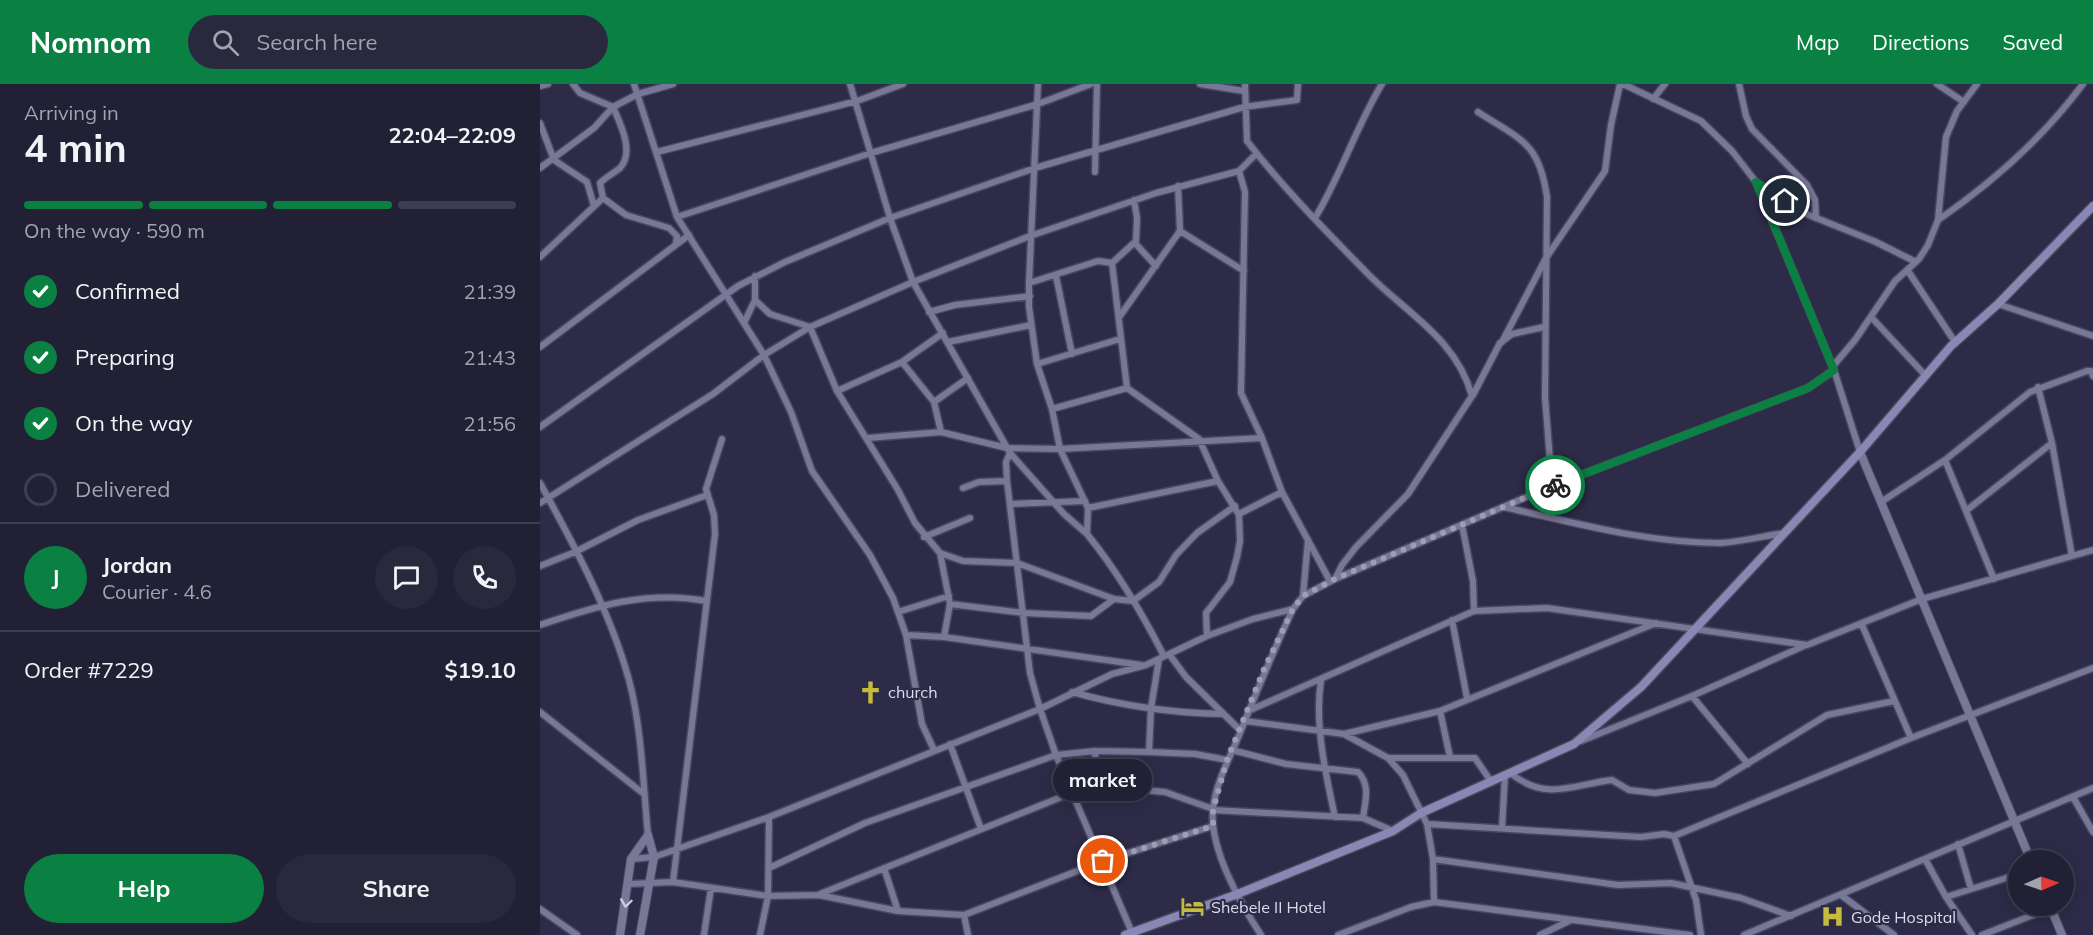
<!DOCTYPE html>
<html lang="en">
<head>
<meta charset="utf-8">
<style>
	body { margin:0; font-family:Mulish,sans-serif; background:#2a283d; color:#f1f3f6; height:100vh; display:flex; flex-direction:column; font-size:22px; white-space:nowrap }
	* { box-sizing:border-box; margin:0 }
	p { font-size:20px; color:#a2a3ad }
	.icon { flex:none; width:33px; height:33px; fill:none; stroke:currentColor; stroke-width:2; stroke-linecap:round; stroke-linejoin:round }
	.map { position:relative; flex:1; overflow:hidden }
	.side { display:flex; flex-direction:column; background:#222035; width:540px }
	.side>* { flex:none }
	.needle { width:39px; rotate:88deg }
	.controls { position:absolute; left:1468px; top:766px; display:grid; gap:12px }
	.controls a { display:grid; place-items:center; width:66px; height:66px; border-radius:50%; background:#222035; box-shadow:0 3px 15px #0003,0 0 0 2px #3f3e50; font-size:30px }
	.pin { position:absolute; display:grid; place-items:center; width:51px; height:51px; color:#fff; margin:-26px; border:3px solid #fff; border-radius:50%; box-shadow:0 2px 6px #0007 }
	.courier { position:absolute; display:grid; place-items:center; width:60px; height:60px; margin:-30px; border:4px solid #0b8043; border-radius:50%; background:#fff; color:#222; box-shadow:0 2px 8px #0007 }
	.bubble { position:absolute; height:42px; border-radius:21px; background:#222035; box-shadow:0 3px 15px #0003,0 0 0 2px #3f3e50; font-size:20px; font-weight:700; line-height:42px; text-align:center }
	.summary em { font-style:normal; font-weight:700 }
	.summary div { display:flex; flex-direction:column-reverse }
	.summary { display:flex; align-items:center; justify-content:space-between; height:102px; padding:0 24px }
	h1 { font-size:39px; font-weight:700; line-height:45px }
	.bar { display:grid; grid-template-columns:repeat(4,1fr); gap:9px 6px; align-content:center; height:72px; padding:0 24px }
	.bar i { height:8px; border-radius:4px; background:#3f3e50 }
	.bar .current { background:#0b8043 }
	.bar p { grid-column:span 4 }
	.line { display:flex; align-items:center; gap:15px; padding:0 24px; border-top:2px solid #3f3e50 }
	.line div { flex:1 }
	.round { display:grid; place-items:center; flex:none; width:63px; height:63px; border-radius:32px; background:#2a283d }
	ol { padding:0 24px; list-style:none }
	li { display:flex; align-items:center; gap:18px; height:66px }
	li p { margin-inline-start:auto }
	li .icon { padding:6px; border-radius:50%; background:#0b8043; color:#fff; stroke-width:4 }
	li:last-child { color:#a2a3ad }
	li i { width:33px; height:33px; border:3px solid #3f3e50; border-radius:50% }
	.button { display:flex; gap:12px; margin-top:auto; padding:12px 24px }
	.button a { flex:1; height:69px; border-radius:36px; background:#0b8043; color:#fff; font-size:24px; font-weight:700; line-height:69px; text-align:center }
	.button a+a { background:#2a283d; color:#f1f3f6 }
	header { display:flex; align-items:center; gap:36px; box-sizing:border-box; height:84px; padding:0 30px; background:#0b8043; color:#fff }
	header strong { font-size:28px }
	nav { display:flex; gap:33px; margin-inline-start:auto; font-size:21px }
	.search { width:420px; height:54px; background:#2a283d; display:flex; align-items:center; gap:15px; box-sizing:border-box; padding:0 21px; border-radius:33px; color:#a2a3ad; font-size:22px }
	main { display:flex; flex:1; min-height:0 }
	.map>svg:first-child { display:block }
</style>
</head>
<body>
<header>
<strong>Nomnom</strong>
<div class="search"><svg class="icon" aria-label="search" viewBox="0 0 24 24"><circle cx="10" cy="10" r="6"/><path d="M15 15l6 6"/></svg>Search here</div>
<nav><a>Map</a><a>Directions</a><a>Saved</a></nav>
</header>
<main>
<section class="side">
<div class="summary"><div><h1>4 min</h1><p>Arriving in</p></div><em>22:04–22:09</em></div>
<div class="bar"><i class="current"></i><i class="current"></i><i class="current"></i><i></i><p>On the way · 590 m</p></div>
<ol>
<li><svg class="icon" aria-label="check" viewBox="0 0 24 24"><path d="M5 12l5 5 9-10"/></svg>Confirmed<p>21:39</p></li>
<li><svg class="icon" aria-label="check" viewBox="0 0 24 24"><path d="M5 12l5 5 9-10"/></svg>Preparing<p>21:43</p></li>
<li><svg class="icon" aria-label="check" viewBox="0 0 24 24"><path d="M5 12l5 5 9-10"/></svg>On the way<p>21:56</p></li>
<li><i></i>Delivered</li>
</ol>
<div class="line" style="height:108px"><b class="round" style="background:#0b8043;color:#fff">J</b><div><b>Jordan</b><p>Courier · 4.6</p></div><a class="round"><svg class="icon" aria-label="chat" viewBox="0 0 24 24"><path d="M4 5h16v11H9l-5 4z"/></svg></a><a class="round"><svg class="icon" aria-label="phone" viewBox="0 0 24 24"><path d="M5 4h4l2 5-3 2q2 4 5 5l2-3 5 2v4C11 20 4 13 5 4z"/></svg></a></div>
<div class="line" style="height:78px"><div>Order #7229</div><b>$19.10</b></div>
<div class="button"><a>Help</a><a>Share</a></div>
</section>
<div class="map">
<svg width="1553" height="851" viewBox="0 0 1553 851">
	<rect width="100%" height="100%" fill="#2d2b47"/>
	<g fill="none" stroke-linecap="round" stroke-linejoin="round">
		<defs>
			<path id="minor" d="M33 0 40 9 73 23C80 39 95 68 80 84 74 89 66 93 60 99L63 114 86 131 129 144 137 152 136 159
				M94 0 137 133 224 271 251 328 272 387 330 471 353 514 366 551 382 640 394 666
				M310 0 350 134 373 198 470 369 466 378 467 397 490 589 500 625 516 671 593 851
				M498 0 489 199V223L497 280 512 325 520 365 548 424 547 450C578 488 602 529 624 572
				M660 0 704 7
				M1083 0 1161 37 1192 67 1216 98 1294 286 1320 368
				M1199 0 1206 32 1212 45 1267 101 1275 116 1276 134
				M1397 0 1424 18
				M0 2 8 0
				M1113 15 1125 0
				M938 28C981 56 999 58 1007 113L1005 313 1012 402
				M0 39 14 76 47 98 54 122
				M117 68 317 17 363 0
				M0 84 54 44 73 23 98 10 133 0
				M699 87 705 108 701 309 722 354 742 408 790 497
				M555 88 557 0
				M1216 98 1259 127 1336 158 1376 178
				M137 133 331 69 498 20 551 0
				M775 134C801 91 816 43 842 0
				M1398 136C1453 98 1503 54 1543 0
				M640 147 704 187
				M595 159 616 182
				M0 173 63 114
				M572 179 587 304 659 355 678 397 699 431 700 457 697 473 690 498 666 529 667 552
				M1368 187 1415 258
				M215 192V216L230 230 270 243 297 307 358 406 375 439 400 469 423 477 477 479 574 515 593 517 619 498 636 471 657 449 695 422
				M516 192 532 270
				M489 199 558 177 572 179 596 157 597 134 594 116
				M1458 220 1553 252
				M389 228 415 221 490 212
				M580 232 640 147 638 102
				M1332 234 1385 291
				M204 239 215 216
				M408 258 491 241
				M962 258 1006 174 1065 87 1071 41 1080 0
				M0 263 149 151
				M362 278 394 318 401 348
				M497 280 580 255
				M1293 282 1315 256 1355 197 1379 175 1388 161 1398 136 1406 53 1417 27 1437 0
				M1498 303 1512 359 1532 472
				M297 307 362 278 403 249
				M933 311 960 259 972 250 1004 243
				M394 318 428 294
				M512 325 587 304
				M0 343 198 202 245 178 350 134 495 84 704 23 757 16 758 0
				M328 354 401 348 467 364 520 365 722 354
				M470 369 524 430 547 450
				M1405 376 1454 495
				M0 399C34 461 70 527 89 596 102 645 103 700 108 751
				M423 404 439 398 467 397
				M1341 418 1405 376 1490 308 1547 287H1551L1553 292
				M0 419 173 310 224 271 270 243 373 198 490 152 616 109 699 87 716 70
				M471 420 545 417
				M964 423C1035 439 1107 459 1180 459 1201 458 1223 452 1244 449
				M548 424 678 397
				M1427 426 1512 359
				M699 430 742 408
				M922 441 933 497 934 527
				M384 453 430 434
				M400 469 410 520 404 553
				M0 482 35 468 98 436 167 411
				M795 495 1012 402 1268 304 1294 286
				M763 512 768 456
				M410 520 484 529 551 532 574 515
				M358 528 409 512
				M912 536 927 614
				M0 541C56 522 107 506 166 517
				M1322 541 1371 654
				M366 551 404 553 601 581
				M629 570 646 593 701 647
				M781 597C774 639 786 692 795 733
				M532 608C582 622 631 629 683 630
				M1152 612 1208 680
				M708 627 934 527 1007 524 1267 561 1382 515 1553 466
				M900 627 910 673
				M0 628 104 710
				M705 637 804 650 848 674 863 691 887 740 893 775 894 818
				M804 650 900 627 1116 539
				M1041 657 1152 612 1266 561
				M410 660 441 745
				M692 666 746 680 818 688C831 701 825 718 823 734
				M555 667 557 706
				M609 668 611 624 619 575
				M848 674H935L950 696
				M970 689C1007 718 1031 701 1072 696L1089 706 1115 709 1174 700 1287 631 1354 617
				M1533 713 1553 748
				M673 726 823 734 853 747
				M887 740 1101 753 1124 750 1134 752 1371 654 1553 584
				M962 743 965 691
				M1134 752 1156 816 1161 851
				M1418 760 1431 805
				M91 775 114 773 229 733 500 625 572 590 606 581 667 552 713 535 753 525 763 512 795 495 802 481 816 463 868 410 932 312C916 254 866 229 827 189 786 147 743 104 707 57L705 0
				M893 775 1078 801 1131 799 1201 814 1251 832
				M1385 775 1406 813 1432 851
				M229 784 325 739 516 671 555 667 609 668 655 670 687 676
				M344 784 358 827
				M133 798 175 450 174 431 166 405 182 355
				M88 800 133 798 228 812 279 811 358 827 424 831 563 777 673 742
				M280 810 534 708 592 705 625 708 673 725
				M1301 811 1354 851
				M1406 813 1479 790
				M0 825 37 851
				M424 831 428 851
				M164 851 171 804
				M220 851 228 812 229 733
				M721 851C700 819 669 764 673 725 676 695 694 667 704 639 720 600 735 563 753 525
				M798 851 871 823 894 818 1150 851
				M1000 851 1029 837
				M1204 851 1553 704
				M1442 851 1511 824"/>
			<path id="tertiary" d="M1320 368 1491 777
				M1510 822 1522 851
				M80 851 91 775 108 751
				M100 851 114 773 108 751"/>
			<path id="secondary" d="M585 851 695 811 853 747 881 729 1034 660 1101 603 1320 368 1411 262 1458 220 1553 122"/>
		</defs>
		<!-- minor casing -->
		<use href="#minor" stroke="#48475e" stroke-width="9"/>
		<!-- tertiary casing -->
		<use href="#tertiary" stroke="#48475e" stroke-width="10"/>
		<!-- secondary casing -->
		<use href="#secondary" stroke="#48475e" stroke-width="11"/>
		<!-- minor -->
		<use href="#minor" stroke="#777797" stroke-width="6"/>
		<!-- tertiary -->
		<use href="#tertiary" stroke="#777797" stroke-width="8"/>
		<!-- secondary -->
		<use href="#secondary" stroke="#8988b5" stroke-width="8"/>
	</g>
	<!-- one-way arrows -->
	<defs><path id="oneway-chevron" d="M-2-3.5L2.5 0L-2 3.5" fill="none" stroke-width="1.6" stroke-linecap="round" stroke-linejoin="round" transform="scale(1.5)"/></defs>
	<use stroke="#cccce0" href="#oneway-chevron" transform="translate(86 819) rotate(98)"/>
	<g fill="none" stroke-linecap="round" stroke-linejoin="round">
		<!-- done -->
		<path stroke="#9e9db3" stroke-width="6" stroke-dasharray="0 10.8" d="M563 777 673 742V726L687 676 724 585 753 525 763 512 795 495 1015 401"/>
		<!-- route -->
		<path stroke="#0b8043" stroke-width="8" d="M1015 401 1268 304 1294 286 1216 98 1245 117"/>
	</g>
	<!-- icons -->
	<defs>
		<symbol id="church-bare" viewBox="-9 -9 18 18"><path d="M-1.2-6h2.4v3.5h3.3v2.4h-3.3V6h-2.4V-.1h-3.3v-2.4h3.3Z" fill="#c5bc3d" stroke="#2d2b47" stroke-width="2.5" paint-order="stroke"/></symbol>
		<symbol id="hotel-bare" viewBox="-9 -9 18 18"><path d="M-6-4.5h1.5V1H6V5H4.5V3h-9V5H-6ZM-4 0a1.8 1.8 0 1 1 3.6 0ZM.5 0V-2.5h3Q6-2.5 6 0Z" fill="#c5bc3d" stroke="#2d2b47" stroke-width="2.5" paint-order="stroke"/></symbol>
		<symbol id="hospital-bare" viewBox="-9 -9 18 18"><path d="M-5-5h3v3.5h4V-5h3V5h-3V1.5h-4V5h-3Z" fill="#c5bc3d" stroke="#2d2b47" stroke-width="2.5" paint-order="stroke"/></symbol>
	</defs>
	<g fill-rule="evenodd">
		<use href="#church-bare" x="314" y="592" width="33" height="33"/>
		<use href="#hotel-bare" x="636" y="806" width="33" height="33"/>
		<use href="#hospital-bare" x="1276" y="816" width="33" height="33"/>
	</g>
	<g text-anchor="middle" stroke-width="4.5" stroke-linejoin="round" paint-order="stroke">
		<!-- poi labels -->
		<g font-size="16" fill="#dbdbed" stroke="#2d2b47" text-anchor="start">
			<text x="348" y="614">church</text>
			<text x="671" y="829">Shebele II Hotel</text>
			<text x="1311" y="839">Gode Hospital</text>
		</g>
	</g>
</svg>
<div class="controls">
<a><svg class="needle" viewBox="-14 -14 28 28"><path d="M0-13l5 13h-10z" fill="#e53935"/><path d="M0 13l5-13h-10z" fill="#a2a3ad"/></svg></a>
</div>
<div class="pin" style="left:563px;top:777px;background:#ea580c"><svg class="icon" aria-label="bag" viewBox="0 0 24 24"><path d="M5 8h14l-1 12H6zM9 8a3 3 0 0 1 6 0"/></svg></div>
<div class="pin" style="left:1245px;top:117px;background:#1f2937"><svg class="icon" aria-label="home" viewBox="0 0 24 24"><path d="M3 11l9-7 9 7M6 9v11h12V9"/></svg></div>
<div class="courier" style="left:1015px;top:401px"><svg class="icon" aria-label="bike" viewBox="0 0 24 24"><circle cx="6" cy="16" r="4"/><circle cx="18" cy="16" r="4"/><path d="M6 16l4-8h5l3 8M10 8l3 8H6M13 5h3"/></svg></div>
<div class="bubble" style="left:513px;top:675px;width:99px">market</div>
</div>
</main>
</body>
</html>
